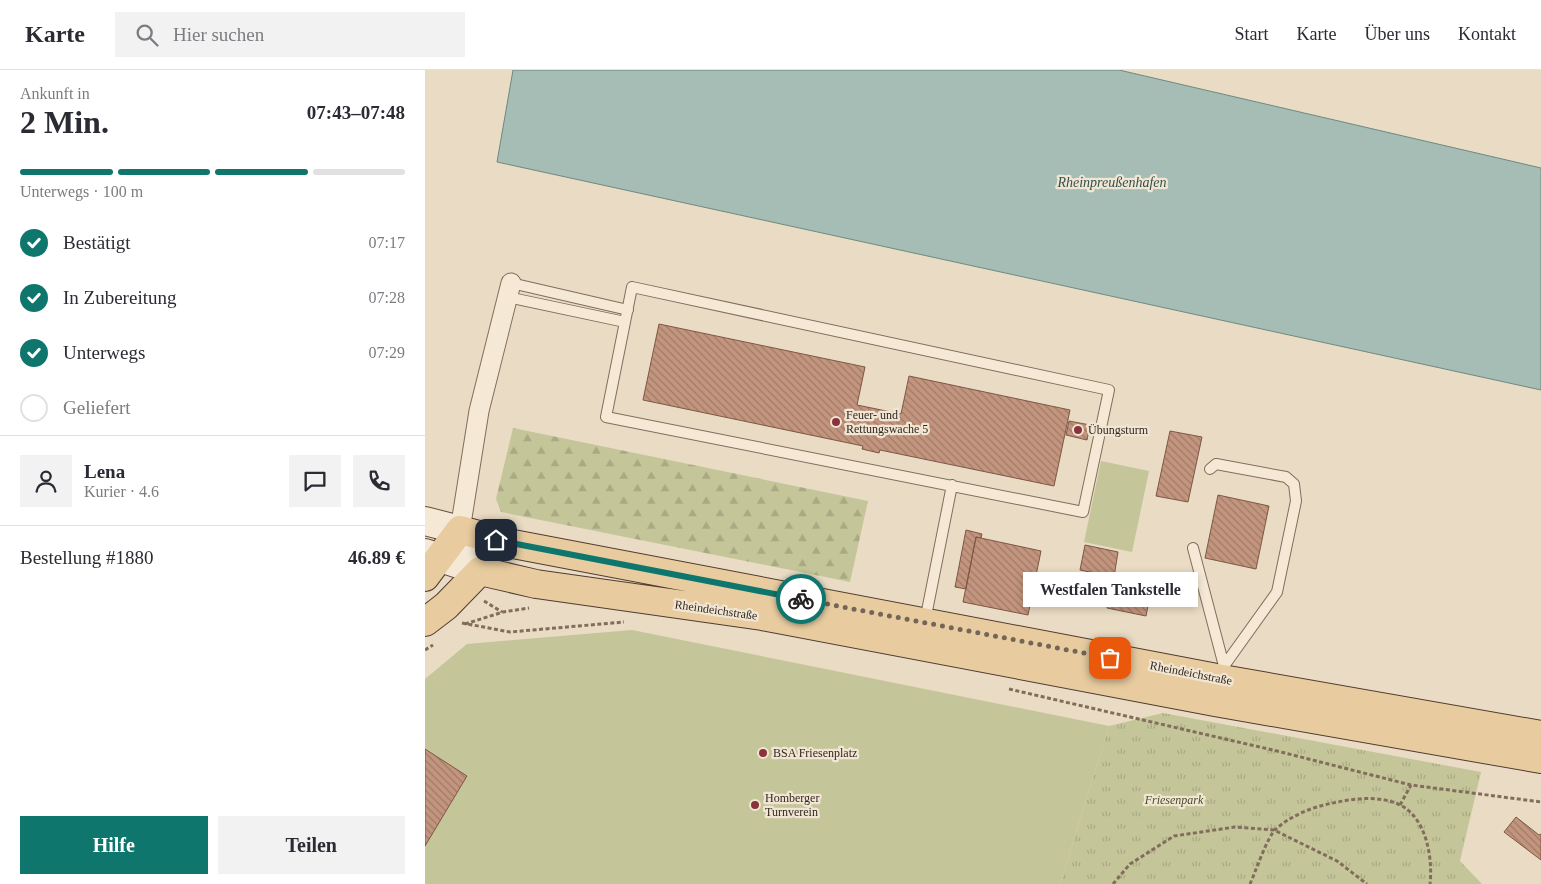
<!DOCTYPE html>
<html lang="de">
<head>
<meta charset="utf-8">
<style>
	body { margin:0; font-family:Georgia,serif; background:#f2f2f3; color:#2b2b33; height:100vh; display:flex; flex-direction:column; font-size:19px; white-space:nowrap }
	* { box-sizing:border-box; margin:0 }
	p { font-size:16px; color:#7c7c81 }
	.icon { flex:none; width:28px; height:28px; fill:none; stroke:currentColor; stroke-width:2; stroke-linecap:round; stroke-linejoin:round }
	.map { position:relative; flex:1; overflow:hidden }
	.details { display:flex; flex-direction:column; background:#fff; width:425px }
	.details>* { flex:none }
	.pin { position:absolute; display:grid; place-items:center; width:42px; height:42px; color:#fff; margin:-21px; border-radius:10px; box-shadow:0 2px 8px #0006 }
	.courier { position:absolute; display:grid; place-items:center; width:50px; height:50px; margin:-25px; border:4px solid #0f766e; border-radius:50%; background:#fff; color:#222; box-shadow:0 1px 6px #0007 }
	.bubble { position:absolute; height:35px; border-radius:0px; background:#fff; box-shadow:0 2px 8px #0003; font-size:16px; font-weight:800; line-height:35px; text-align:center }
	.summary em { font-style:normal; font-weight:800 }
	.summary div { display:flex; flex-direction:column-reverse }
	.summary { display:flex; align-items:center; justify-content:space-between; height:85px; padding:0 20px }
	h1 { font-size:32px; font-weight:800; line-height:38px }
	.bar { display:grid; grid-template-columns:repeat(4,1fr); gap:8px 5px; align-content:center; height:60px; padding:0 20px }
	.bar i { height:6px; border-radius:4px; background:#e1e1e2 }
	.bar .current { background:#0f766e }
	.bar p { grid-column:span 4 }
	.line { display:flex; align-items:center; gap:12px; padding:0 20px; border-top:1px solid #e1e1e2 }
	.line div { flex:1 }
	.round { display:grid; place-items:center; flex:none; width:52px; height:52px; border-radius:0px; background:#f2f2f3 }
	ol { padding:0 20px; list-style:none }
	li { display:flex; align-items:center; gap:15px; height:55px }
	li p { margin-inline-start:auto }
	li .icon { padding:5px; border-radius:50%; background:#0f766e; color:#fff; stroke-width:4 }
	li:last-child { color:#7c7c81 }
	li i { width:28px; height:28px; border:2px solid #e1e1e2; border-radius:50% }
	.action { display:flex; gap:10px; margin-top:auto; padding:10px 20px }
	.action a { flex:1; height:58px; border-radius:0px; background:#0f766e; color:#fff; font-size:20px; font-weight:800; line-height:58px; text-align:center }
	.action a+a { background:#f2f2f3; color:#2b2b33 }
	header { display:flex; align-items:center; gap:30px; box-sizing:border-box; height:70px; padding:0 25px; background:#fff; border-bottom:1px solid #e1e1e2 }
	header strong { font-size:24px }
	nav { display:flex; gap:28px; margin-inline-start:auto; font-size:18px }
	.search { width:350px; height:45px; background:#f2f2f3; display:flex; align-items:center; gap:12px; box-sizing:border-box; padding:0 18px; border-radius:0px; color:#7c7c81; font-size:19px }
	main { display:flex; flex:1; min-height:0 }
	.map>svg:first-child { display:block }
</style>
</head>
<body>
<header>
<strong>Karte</strong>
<div class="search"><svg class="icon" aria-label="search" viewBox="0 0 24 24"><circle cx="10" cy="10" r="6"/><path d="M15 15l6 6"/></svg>Hier suchen</div>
<nav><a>Start</a><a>Karte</a><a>Über uns</a><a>Kontakt</a></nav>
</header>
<main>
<section class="details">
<div class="summary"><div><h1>2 Min.</h1><p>Ankunft in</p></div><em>07:43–07:48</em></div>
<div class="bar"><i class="current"></i><i class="current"></i><i class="current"></i><i></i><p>Unterwegs · 100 m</p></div>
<ol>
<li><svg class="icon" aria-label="check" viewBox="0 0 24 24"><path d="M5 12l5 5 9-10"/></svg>Bestätigt<p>07:17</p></li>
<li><svg class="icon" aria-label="check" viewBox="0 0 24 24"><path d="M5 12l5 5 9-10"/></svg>In Zubereitung<p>07:28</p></li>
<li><svg class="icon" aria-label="check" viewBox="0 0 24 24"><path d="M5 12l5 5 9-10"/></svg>Unterwegs<p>07:29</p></li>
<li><i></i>Geliefert</li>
</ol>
<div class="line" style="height:90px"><a class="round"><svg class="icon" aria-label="person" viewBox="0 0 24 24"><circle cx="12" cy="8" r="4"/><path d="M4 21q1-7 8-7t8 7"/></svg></a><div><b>Lena</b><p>Kurier · 4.6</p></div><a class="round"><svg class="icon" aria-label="chat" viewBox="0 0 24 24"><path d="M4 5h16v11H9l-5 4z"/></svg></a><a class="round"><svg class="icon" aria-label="phone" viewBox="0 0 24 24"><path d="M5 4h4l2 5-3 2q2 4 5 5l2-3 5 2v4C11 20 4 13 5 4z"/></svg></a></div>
<div class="line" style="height:65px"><div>Bestellung #1880</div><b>46.89 €</b></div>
<div class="action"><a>Hilfe</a><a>Teilen</a></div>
</section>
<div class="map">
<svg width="1116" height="814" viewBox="0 0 1116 814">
	<defs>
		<pattern id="grass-tufts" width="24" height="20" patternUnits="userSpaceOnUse" patternTransform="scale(1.25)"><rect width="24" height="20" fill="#c4c699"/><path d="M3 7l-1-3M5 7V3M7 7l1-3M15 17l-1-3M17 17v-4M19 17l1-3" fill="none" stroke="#a9aa83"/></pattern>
		<pattern id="forest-firs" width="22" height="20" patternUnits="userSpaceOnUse" patternTransform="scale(1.25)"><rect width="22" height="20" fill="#c4c699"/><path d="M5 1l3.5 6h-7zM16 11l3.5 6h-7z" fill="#a9aa83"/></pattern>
		<pattern id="building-back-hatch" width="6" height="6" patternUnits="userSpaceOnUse" patternTransform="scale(1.25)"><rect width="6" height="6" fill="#c3957e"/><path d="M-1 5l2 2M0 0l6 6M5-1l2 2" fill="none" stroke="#9f7a67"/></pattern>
	</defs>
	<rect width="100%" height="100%" fill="#e9dbc4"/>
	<!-- grass -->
	<path fill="url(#grass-tufts)" d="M738 643 1056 702 1035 791 1057 814H635L684 656Z"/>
	<!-- forest -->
	<path fill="url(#forest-firs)" d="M88 358 443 431 425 512 76 442 71 429Z"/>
	<!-- pitch -->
	<path fill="#c4c699" d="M676 391 724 401 707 482 659 472Z
		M207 560 684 656 635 814H0V609L42 574Z"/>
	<!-- water -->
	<path fill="#a5bdb4" stroke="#6e8a80" d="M88 0H694L1116 98V320L72 92Z"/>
	<!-- building -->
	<path fill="url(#building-back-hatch)" stroke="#7e5745" d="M234 254 440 297 432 335 476 344 484 306 645 340 629 416 455 380 454 383 437 379 438 376 218 330Z
		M644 351 665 355 662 370 641 365Z
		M745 361 777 367 763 432 731 426Z
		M793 425 844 436 831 499 780 488Z
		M541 460 557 464 556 468 551 467 541 519 530 517Z
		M551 467 616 481 603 545 538 532Z
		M660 475 693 482 689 507 655 500Z
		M689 507 727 515 721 546 682 538Z
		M0 679 42 706 0 776Z
		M1091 747 1114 765 1116 764V790L1079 762Z"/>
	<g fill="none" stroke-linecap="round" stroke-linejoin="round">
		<defs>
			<path id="service" d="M86 213 203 240
				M207 217 684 320 658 442 181 347Z
				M82 227 200 252
				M785 399 791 394 861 407 869 414 871 431 852 522 799 596 797 608
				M768 478 799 596
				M500 551 527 415"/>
			<path id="minor" d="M35 460 54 341 86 213"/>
			<path id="secondary" d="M0 451 35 460 55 501
				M0 483 55 501"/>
			<path id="primary" d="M0 507 35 460 88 474 797 609 1116 665
				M0 552 21 536 55 501 111 514 337 546 790 632 1116 689"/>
		</defs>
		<!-- service casing -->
		<use href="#service" stroke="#826d5c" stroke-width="12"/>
		<!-- minor casing -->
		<use href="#minor" stroke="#826d5c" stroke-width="21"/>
		<!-- secondary casing -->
		<use href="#secondary" stroke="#634f40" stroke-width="30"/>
		<!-- primary casing -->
		<use href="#primary" stroke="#503c30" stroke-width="30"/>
		<!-- path -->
		<path stroke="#826d5c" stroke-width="3" stroke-dasharray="4 2.5" stroke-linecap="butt" d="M59 531 77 542
			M37 553 85 562 199 552
			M40 554 78 542 104 538
			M0 580 8 575
			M584 619 852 681 986 715 1116 732
			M975 735 986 715
			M688 814 705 794 749 766 810 757 849 760 912 791 942 814
			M825 814C830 803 843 765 851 759 868 744 890 736 913 732 932 728 954 726 973 734 1001 746 1008 787 1005 814"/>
		<!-- service -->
		<use href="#service" stroke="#f5e9d6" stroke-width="10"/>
		<!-- minor -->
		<use href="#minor" stroke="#f5e9d6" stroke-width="19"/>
		<!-- secondary -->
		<use href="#secondary" stroke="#f5e9d6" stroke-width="28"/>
		<!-- primary -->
		<use href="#primary" stroke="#e8cca0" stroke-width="28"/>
	</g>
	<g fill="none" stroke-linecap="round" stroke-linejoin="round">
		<!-- done -->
		<path stroke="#736659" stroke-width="5" stroke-dasharray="0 9" d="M376 529 685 588"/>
		<!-- route -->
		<path stroke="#0f766e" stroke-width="6" d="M71 470 376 529"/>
	</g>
	<!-- markers -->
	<g fill="#8a333b" stroke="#f1e6d3" stroke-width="2">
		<circle cx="411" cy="352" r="5"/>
		<circle cx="653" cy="360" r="5"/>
		<circle cx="338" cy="683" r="5"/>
		<circle cx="330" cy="735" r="5"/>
	</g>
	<g text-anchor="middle" stroke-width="4.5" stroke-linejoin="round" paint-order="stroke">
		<!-- poi labels -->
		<g font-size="12" fill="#33271f" stroke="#f1e6d3" text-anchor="start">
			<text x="421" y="349">Feuer- und<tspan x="421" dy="14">Rettungswache 5</tspan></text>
			<text x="663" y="364">Übungsturm</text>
			<text x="348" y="687">BSA Friesenplatz</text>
			<text x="340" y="732">Homberger<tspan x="340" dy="14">Turnverein</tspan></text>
		</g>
		<!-- street labels -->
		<g font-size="12" fill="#33271f" stroke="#f1e6d3">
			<text transform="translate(291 540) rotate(8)" y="4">Rheindeichstraße</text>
			<text transform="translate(766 603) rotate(11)" y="4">Rheindeichstraße</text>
		</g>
		<!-- park labels -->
		<g font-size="12" font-style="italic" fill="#474d28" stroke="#f1e6d3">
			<text x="749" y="734">Friesenpark</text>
		</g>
		<!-- water labels -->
		<g font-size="14" font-style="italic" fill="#30514c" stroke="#f1e6d3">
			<text x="687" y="117">Rheinpreußenhafen</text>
		</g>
	</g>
</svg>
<div class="pin" style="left:685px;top:588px;background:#ea580c"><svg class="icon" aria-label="bag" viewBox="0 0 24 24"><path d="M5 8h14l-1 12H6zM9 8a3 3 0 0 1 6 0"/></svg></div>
<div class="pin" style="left:71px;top:470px;background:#1f2937"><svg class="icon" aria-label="home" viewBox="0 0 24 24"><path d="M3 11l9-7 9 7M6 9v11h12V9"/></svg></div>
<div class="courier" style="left:376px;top:529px"><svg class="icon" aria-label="bike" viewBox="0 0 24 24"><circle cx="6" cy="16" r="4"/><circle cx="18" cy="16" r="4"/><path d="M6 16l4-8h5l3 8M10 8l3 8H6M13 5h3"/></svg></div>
<div class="bubble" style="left:598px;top:502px;width:175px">Westfalen Tankstelle</div>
</div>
</main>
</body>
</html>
